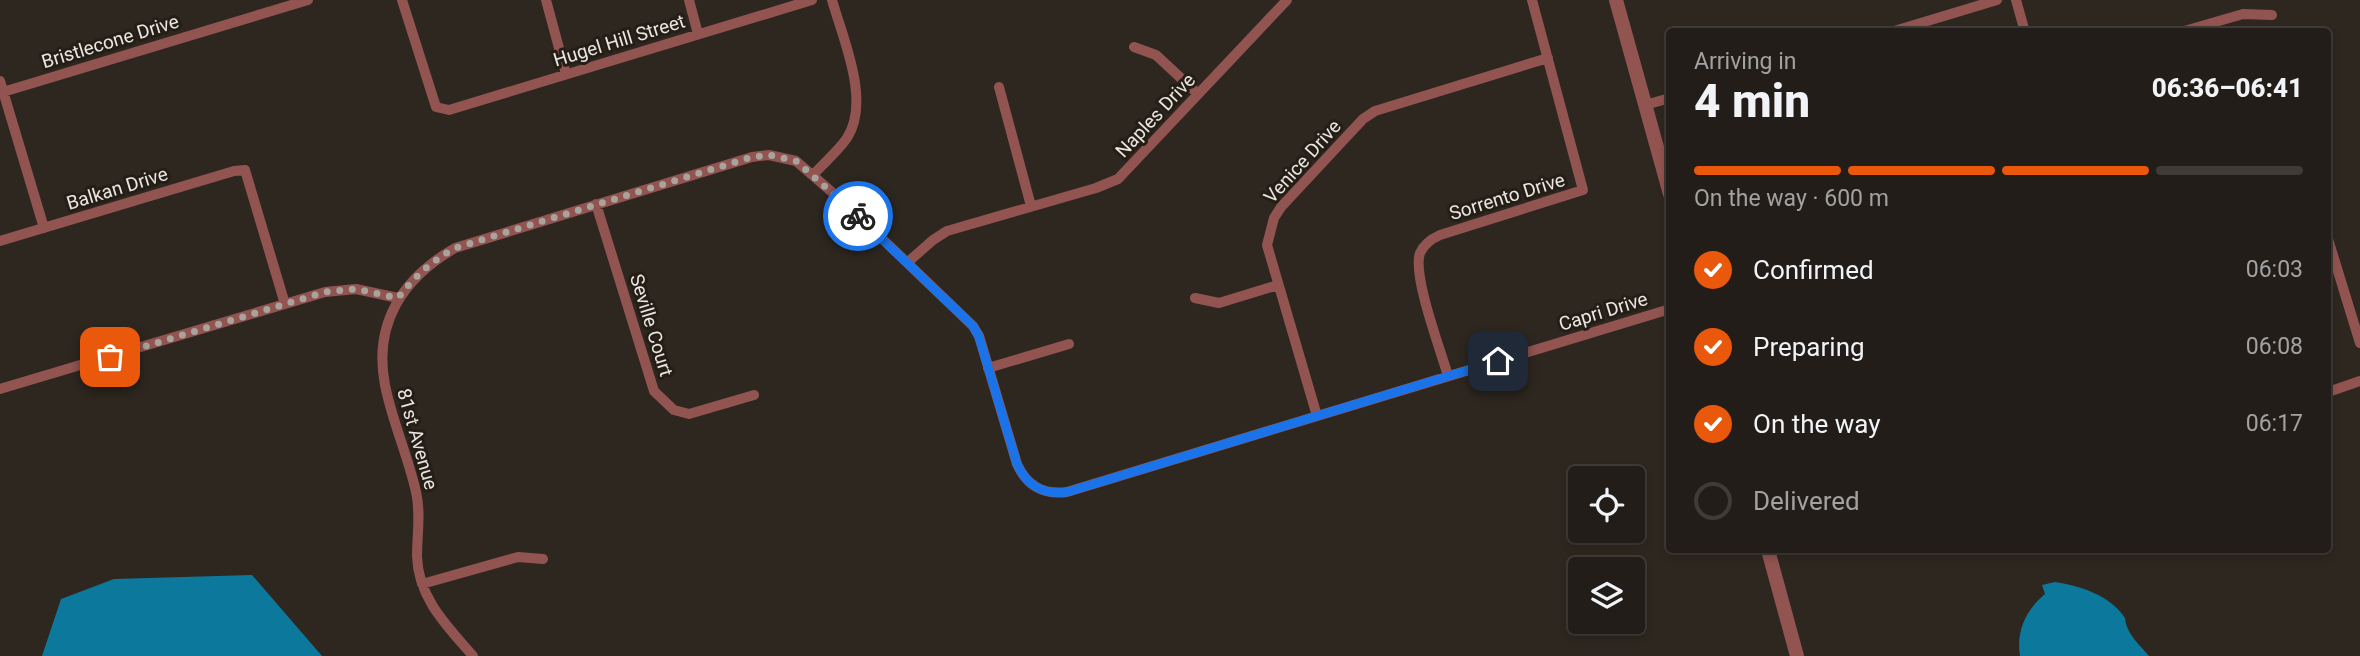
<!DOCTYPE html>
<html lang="en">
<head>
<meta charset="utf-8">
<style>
	body { margin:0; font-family:Roboto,sans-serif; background:#2e2a25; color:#f1f3f6; height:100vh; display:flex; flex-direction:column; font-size:26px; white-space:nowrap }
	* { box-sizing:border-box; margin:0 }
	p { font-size:23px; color:#a2a2a2 }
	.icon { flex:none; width:38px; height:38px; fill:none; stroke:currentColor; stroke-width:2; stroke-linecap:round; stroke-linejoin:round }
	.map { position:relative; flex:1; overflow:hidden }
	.sheet { position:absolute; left:1666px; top:28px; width:665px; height:525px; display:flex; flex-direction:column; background:#221d18; border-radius:7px; box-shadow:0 4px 10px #0003,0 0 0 2px #3f3b37 }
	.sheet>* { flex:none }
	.buttons { position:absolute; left:1568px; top:466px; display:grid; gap:14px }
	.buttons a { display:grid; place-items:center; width:77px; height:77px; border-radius:7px; background:#221d18; box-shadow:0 4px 10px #0003,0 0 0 2px #3f3b37; font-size:35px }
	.pin { position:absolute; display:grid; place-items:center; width:60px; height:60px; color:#fff; margin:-30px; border-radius:14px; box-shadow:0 4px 10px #0006 }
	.courier { position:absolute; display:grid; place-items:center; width:70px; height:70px; margin:-35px; border:5px solid #1a73e8; border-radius:50%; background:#fff; color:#222; box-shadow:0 2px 9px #0007 }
	.head em { font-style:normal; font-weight:800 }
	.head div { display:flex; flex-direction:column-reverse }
	.head { display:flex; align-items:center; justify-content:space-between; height:119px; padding:0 28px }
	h1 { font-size:46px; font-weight:800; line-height:52px }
	.bar { display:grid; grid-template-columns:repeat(4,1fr); gap:10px 7px; align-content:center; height:84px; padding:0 28px }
	.bar i { height:9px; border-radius:5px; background:#3f3b37 }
	.bar .selected { background:#ea580c }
	.bar p { grid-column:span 4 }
	ol { padding:0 28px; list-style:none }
	li { display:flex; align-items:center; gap:21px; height:77px }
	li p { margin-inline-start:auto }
	li .icon { padding:7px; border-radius:50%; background:#ea580c; color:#fff; stroke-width:4 }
	li:last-child { color:#a2a2a2 }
	li i { width:38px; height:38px; border:4px solid #3f3b37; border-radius:50% }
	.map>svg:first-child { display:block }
</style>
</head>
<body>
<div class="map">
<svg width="2360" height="656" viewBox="0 0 2360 656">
	<rect width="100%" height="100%" fill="#2e2720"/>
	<!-- water -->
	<path fill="#0c799c" d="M252 575 322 656H42L61 599 114 579Z
		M2055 582C2080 586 2110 595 2125 618 2126 633 2139 644 2149 656H2020C2016 631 2026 610 2045 594L2042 585Z"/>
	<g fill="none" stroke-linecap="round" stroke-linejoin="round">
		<!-- minor -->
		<path stroke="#925450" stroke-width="10" d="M402 0 436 107 449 110 812 0
			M546 0 566 74
			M689 0 698 34
			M2016 0 2025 32
			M1891 32 1997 0
			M2181 32 2243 14 2272 15
			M1134 47 1156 55 1198 94
			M0 81 44 228
			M999 87 1031 206
			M3 92 308 0
			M1645 105 1670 98
			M813 175C824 163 838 151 847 138 871 101 843 39 832 0
			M596 204 654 391 674 410 689 414 754 395
			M2328 239 2360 343
			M0 241 234 171 245 170 285 304
			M908 262 933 240 947 231 1096 188 1118 179 1287 0
			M1195 298 1219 303 1278 285
			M988 368 1069 344
			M1448 376C1441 351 1412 275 1420 253 1424 244 1431 239 1440 235L1583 190 1532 0
			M0 389 325 292 356 289 398 298
			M2328 392 2360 381
			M1317 416 1267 245 1274 218 1281 207 1363 119 1375 111 1548 58
			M422 584 518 557 543 559
			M473 656C447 626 418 598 417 556 417 535 421 513 416 492 408 456 392 421 385 385 373 323 403 278 455 248L752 157 769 155 796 161 848 206 973 326 979 336 1017 464C1027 486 1043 495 1067 492L1670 309"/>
		<!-- tertiary -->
		<path stroke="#925450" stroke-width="14" d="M1616 0 1670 194
			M1768 550 1797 656"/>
	</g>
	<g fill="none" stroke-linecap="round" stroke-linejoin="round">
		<!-- done -->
		<path stroke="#a8a39d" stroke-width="7" stroke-dasharray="0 12.6" d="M110 357 325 292 356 289 398 298C414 277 432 261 455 248L752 157 769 155 796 161 858 216"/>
		<!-- route -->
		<path stroke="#1a73e8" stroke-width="9" d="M858 216 973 326 979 337 1017 464C1027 486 1044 495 1067 492L1498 361"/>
	</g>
	<g text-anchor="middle" stroke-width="6" stroke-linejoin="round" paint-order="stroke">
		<!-- street labels -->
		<g font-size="19" fill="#eae6e1" stroke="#241e16">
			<text transform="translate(619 40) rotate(-17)" y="7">Hugel Hill Street</text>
			<text transform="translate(110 41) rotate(-17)" y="7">Bristlecone Drive</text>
			<text transform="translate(1155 115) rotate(-47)" y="7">Naples Drive</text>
			<text transform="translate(1302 161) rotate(-48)" y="7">Venice Drive</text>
			<text transform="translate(117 188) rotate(-17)" y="7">Balkan Drive</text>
			<text transform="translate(1507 196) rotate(-17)" y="7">Sorrento Drive</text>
			<text transform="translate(1603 311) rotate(-17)" y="7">Capri Drive</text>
			<text transform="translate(652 325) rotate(73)" y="7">Seville Court</text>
			<text transform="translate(418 439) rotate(74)" y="7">81st Avenue</text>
		</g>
	</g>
</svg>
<div class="buttons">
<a><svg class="icon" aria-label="locate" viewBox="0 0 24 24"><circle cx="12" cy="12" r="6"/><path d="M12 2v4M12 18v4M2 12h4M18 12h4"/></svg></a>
<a><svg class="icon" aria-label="layers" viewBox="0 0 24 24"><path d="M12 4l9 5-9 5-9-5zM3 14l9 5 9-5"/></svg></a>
</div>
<div class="pin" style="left:110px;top:357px;background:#ea580c"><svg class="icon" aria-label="bag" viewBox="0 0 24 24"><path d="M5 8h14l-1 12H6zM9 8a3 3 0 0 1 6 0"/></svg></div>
<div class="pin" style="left:1498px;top:361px;background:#1f2937"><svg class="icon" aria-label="home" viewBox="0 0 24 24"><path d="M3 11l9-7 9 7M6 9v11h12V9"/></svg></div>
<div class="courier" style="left:858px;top:216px"><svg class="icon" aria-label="bike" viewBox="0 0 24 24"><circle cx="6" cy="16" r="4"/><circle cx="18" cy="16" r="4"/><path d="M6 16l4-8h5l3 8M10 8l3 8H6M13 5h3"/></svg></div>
<section class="sheet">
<div class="head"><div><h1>4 min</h1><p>Arriving in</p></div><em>06:36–06:41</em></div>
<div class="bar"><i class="selected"></i><i class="selected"></i><i class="selected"></i><i></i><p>On the way · 600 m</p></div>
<ol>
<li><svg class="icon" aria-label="check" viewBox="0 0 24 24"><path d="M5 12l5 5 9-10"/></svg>Confirmed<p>06:03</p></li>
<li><svg class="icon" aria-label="check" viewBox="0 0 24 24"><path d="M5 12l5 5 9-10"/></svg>Preparing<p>06:08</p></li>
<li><svg class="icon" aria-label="check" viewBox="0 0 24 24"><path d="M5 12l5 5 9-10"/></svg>On the way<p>06:17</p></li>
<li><i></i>Delivered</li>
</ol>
</section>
</div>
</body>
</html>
